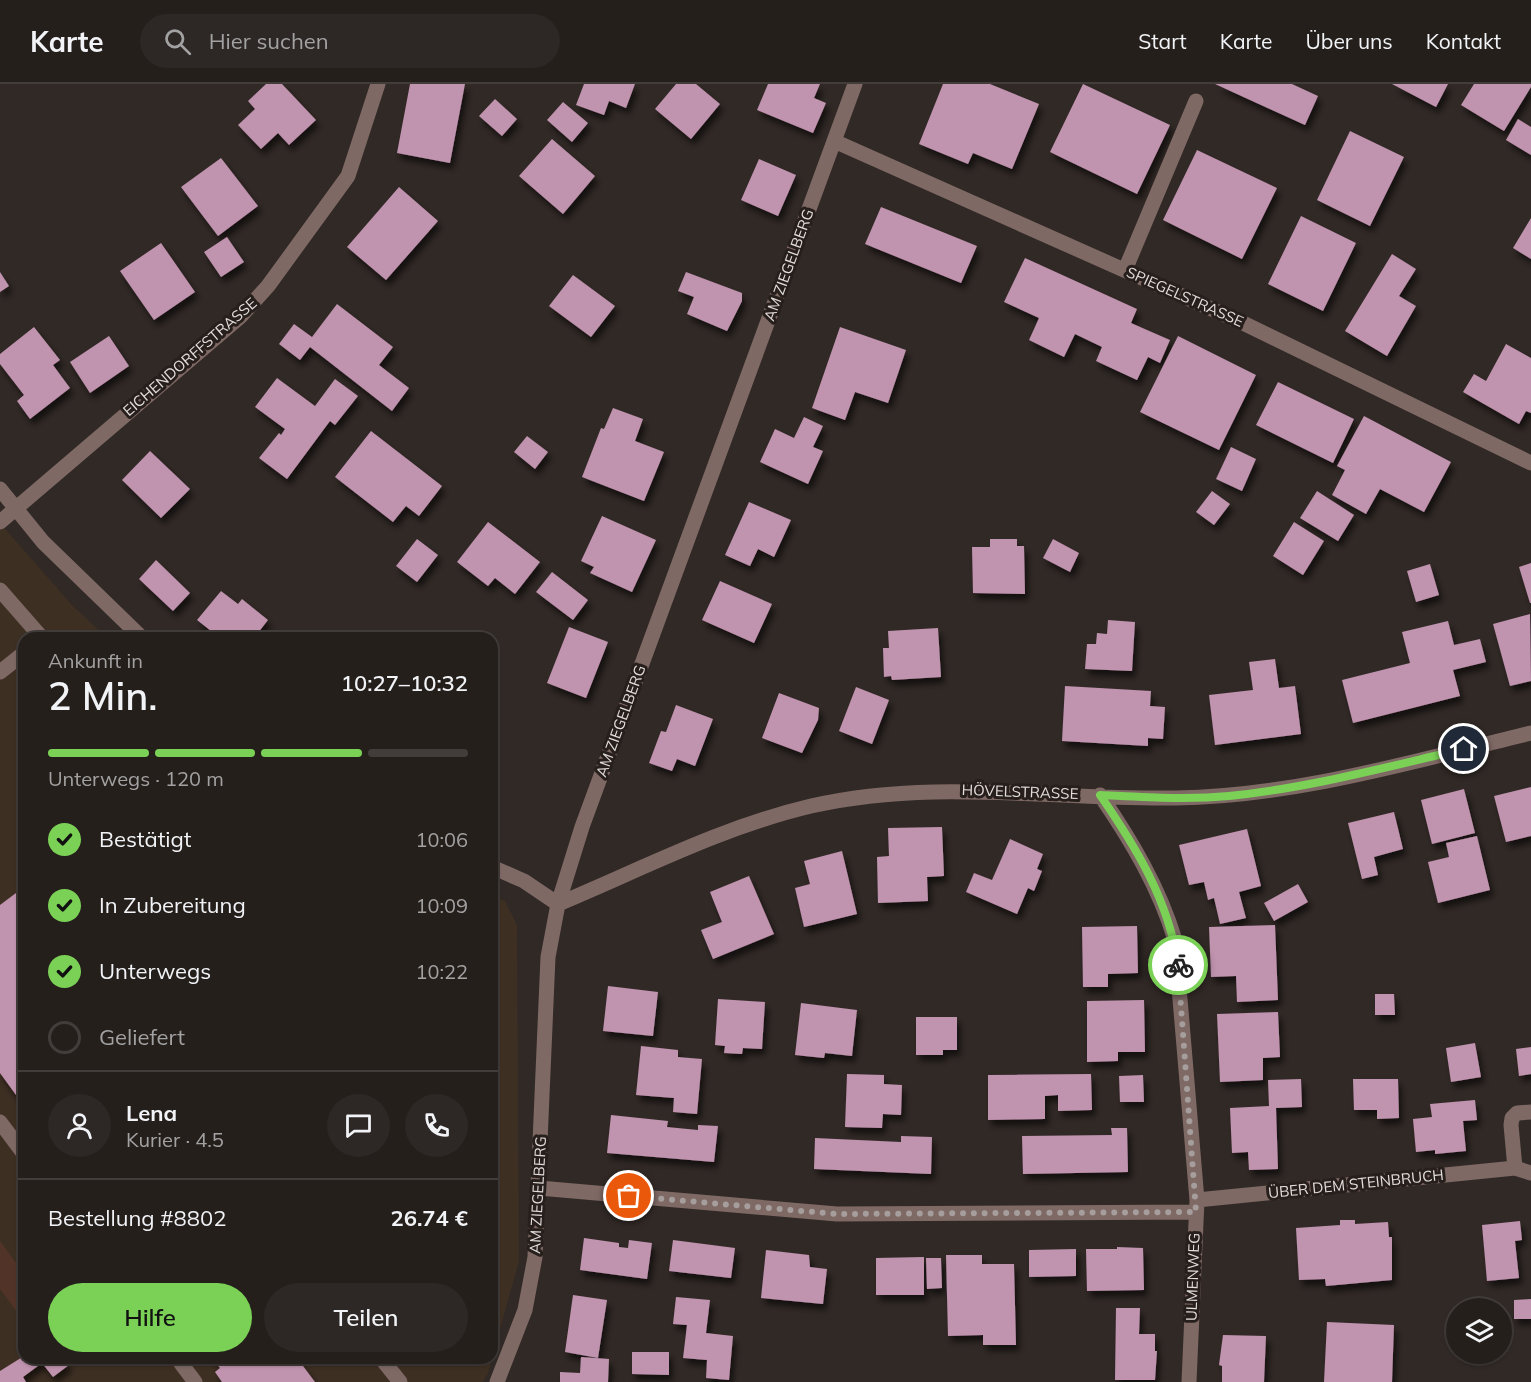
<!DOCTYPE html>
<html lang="de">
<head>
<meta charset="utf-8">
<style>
	body { margin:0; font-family:Mulish,sans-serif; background:#2d2725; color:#f1f3f6; height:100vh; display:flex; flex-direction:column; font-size:22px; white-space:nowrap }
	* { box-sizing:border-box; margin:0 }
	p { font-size:20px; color:#a3a2a3 }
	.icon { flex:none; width:33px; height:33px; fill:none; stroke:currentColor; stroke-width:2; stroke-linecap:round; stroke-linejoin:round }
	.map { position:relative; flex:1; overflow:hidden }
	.drawer { position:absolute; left:18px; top:548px; width:480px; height:732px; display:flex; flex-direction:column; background:#251f1c; border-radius:18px; box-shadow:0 2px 4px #0004,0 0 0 2px #423d3b }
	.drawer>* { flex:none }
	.tools { position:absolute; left:1446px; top:1214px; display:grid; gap:12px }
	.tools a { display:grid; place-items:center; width:66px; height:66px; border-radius:50%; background:#251f1c; box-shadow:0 2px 4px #0004,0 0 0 2px #423d3b; font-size:30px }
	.pin { position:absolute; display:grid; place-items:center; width:51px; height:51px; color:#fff; margin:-26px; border:3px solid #fff; border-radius:50%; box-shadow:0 2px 6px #0007 }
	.courier { position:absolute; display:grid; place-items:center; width:60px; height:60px; margin:-30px; border:4px solid #7bd156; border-radius:50%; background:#fff; color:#222; box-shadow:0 2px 8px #0007 }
	.headline em { font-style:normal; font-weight:600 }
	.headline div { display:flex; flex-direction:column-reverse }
	.headline { display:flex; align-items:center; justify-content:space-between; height:102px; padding:0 30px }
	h1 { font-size:39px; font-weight:600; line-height:45px }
	.bar { display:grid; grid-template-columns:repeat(4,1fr); gap:9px 6px; align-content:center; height:72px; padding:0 30px }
	.bar i { height:8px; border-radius:4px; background:#423d3b }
	.bar .selected { background:#7bd156 }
	.bar p { grid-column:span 4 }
	.line { display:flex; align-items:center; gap:15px; padding:0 30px; border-top:2px solid #423d3b }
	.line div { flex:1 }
	.round { display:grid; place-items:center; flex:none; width:63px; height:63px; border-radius:32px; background:#2d2725 }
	ol { padding:0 30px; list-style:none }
	li { display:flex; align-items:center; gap:18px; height:66px }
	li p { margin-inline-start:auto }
	li .icon { padding:6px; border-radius:50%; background:#7bd156; color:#111; stroke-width:4 }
	li:last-child { color:#a3a2a3 }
	li i { width:33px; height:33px; border:3px solid #423d3b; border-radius:50% }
	.cta { display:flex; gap:12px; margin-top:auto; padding:12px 30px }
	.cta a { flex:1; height:69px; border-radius:36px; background:#7bd156; color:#111; font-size:24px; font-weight:600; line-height:69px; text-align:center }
	.cta a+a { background:#2d2725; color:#f1f3f6 }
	header { display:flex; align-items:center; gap:36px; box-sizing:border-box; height:84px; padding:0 30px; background:#251f1c; border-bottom:2px solid #423d3b }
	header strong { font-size:28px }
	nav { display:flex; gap:33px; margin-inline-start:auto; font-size:21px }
	.search { width:420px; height:54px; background:#2d2725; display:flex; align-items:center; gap:15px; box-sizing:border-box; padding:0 21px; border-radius:33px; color:#a3a2a3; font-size:22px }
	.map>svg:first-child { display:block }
</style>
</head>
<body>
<header>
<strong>Karte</strong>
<div class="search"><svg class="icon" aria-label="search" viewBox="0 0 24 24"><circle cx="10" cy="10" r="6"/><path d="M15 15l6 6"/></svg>Hier suchen</div>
<nav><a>Start</a><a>Karte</a><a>Über uns</a><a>Kontakt</a></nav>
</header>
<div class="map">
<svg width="1531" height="1298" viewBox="0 0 1531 1298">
	<defs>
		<filter id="shadow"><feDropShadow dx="3.5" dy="6" stdDeviation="3" flood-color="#0009"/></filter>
	</defs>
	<rect width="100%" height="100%" fill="#312926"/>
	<!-- education -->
	<path fill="#3e2f23" d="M0 439 72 521 106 553 24 554V1274H492V811L505 817 517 841 519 1177 488 1289 483 1298H0Z"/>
	<!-- pitch -->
	<path fill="#523327" d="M0 1157 24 1190V1229L20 1232 0 1205Z"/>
	<!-- building -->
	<path fill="#c093ae" filter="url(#shadow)" d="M266 0H282L316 36 289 61 278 49 261 65 238 41 255 25 248 17Z
		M410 0H465L450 79 397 69Z
		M584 0H635L626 24 609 17 604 31 576 21Z
		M676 0H696L720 20 691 55 655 25Z
		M768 0H820L814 14 826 19 813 49 757 26Z
		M943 0H990L1039 20 1012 85 973 69 968 80 919 60Z
		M1083 0 1170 41 1137 110 1050 68Z
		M1215 0H1292L1318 12 1305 41Z
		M1392 0H1448L1436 23Z
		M1474 0H1531V3L1504 47 1461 21Z
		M495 15 517 35 502 52 479 32Z
		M563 18 588 39 572 58 547 36Z
		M1518 35 1531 43V71L1506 56Z
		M1350 47 1404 73 1370 142 1317 116Z
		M552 55 595 92 563 130 519 92Z
		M1197 66 1277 104 1242 175 1163 136Z
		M221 74 258 122 218 152 181 103Z
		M759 75 796 91 778 132 741 116Z
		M399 103 438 137 386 196 347 163Z
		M881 123 977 162 961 199 865 160Z
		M1301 132 1356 159 1323 227 1268 200Z
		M1531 134V175L1513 164Z
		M227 153 244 178 221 193 204 168Z
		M161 159 195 208 154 236 120 187Z
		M1392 170 1416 185 1399 212 1416 222 1387 272 1345 247Z
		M1025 174 1137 225 1131 239 1170 256 1160 279 1148 273 1137 296 1096 277 1102 263 1075 250 1064 273 1029 256 1039 234 1004 218Z
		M0 188 9 202 0 208Z
		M686 188 742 209V217L727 247 687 230 694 213 678 207Z
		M573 191 615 222 591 253 549 222Z
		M337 220 393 263 379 281 409 304 392 327 310 263 300 276 279 260 294 240 312 253Z
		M34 243 60 276 53 281 70 304 30 335 17 317 24 311 0 280V270Z
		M840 243 906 266 888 319 855 308 845 336 812 324Z
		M109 252 129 282 90 309 70 278Z
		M1178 252 1256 291 1219 366 1140 328Z
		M1506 260 1531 274V329L1526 327 1519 340 1463 308 1474 290 1486 297Z
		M277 294 315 322 335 295 358 312 335 341 330 337 287 395 259 374 279 349 281 351 285 345 255 323Z
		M1278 298 1354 335 1333 379 1256 341Z
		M613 324 643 335 635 357 664 368 644 417 582 393 601 344 604 345Z
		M1364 332 1451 378 1424 428 1380 405 1366 430 1332 411 1345 386 1337 382Z
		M804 333 823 342 813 363 823 367 808 400 760 378 775 345 794 354Z
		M371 347 442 402 419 432 406 422 393 438 335 393Z
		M527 352 548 368 535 385 514 368Z
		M1231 363 1256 375 1242 407 1216 395Z
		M150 367 190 405 161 434 122 396Z
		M1212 407 1230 420 1214 441 1196 428Z
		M1317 407 1354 431 1338 457 1300 434Z
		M749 418 791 436 774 473 758 465 750 482 725 471Z
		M602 432 656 456 632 508 590 489 594 483 581 477Z
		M488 438 540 478 515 510 495 494 488 502 457 478Z
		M1294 438 1324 457 1303 491 1273 472Z
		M417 455 438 471 417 498 396 482Z
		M990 455H1017V462H1024L1025 510 973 509 972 463H990Z
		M1053 455 1079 469 1070 488 1043 474Z
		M156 476 190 509 173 527 139 495Z
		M1531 479V519H1530L1519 483Z
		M1430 480 1439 511 1416 518 1407 487Z
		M552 488 588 516 573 536 536 508Z
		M720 497 772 520 754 559 702 536Z
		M221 507 238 520 242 515 268 536 254 554H220L197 536Z
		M1530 530 1531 597 1510 602 1493 540Z
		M1108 536 1135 538 1132 587 1085 585 1087 560H1096L1097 549 1107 550Z
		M1448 537 1454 561 1480 555 1486 578 1453 586 1460 612 1353 639 1342 596 1410 579 1402 548Z
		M569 543 608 558 586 614 547 599Z
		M938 544 941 593 892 596 891 592 884 593 883 564H889L888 547Z
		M1275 575 1279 604 1295 602 1301 650 1215 661 1209 611 1253 606 1249 578Z
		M1065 602 1151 607 1150 622 1165 623 1163 655 1148 654V662L1062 657Z
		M856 603 889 616 872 660 839 647Z
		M779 609 819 624 818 636 802 669 762 654Z
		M676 621 713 635 695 682 677 675 672 687 649 679 661 647 666 648Z
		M1531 703V752L1506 758 1494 712Z
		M1464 705 1475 749 1432 760 1421 716Z
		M1394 728 1403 765 1374 773 1378 791 1362 795 1348 739Z
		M942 743 944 792 927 793 928 817 878 819 877 773 889 772 888 744Z
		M1247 745 1261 802 1239 808 1246 834 1220 840 1214 814 1208 816 1204 798 1189 801 1179 761Z
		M1477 752 1490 806 1438 819 1428 778 1449 773 1446 759Z
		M1010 755 1043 770 1037 785 1042 787 1034 807 1028 804 1017 830 966 808 974 789 992 796Z
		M842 767 857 830 804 843 795 804 810 800 804 777Z
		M749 792 774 850 713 875 701 846 722 838 710 808Z
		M1298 800 1308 818 1274 837 1264 819Z
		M24 803V1022L0 989V821Z
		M1275 841 1278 916 1237 918 1236 892 1211 893 1209 843Z
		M1137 842 1138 889 1108 890V903H1083L1082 843Z
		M608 902 658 908 653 952 603 947Z
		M1375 910H1394L1395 931H1375Z
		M718 915 765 918 762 965 743 964 742 970 724 969 725 962 715 961Z
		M1144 916 1145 968H1118V977L1087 978V917Z
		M801 919 857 926 852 972 825 969 824 974 795 971Z
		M1278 928 1280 973 1263 974V996L1220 998 1217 930Z
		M916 933H957V966H943V971H916Z
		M1475 959 1481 993 1451 998 1446 964Z
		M641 962 678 966V973L702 975 697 1030 673 1028 674 1014 636 1011Z
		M1531 963V990L1519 992 1516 965Z
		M847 990 884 991V1000L902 1001 901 1031 883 1030 882 1044 845 1043Z
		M1091 990 1092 1026 1058 1027V1011L1045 1012V1035L988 1036V991Z
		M1143 991 1144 1018H1120L1119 992Z
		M1301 995 1302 1023 1276 1024 1278 1085 1249 1086 1248 1068 1232 1069 1230 1024 1269 1022 1268 996Z
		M1353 995H1398L1399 1034 1377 1035V1026H1354Z
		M1475 1016 1477 1036 1463 1037 1466 1067 1435 1070V1066L1416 1068 1413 1035 1432 1033 1430 1020Z
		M611 1031 668 1037 667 1043 698 1046V1041L718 1042 714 1078 607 1069Z
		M1111 1044H1127L1128 1088 1023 1090 1022 1052 1112 1051Z
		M901 1052 932 1053 931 1090 814 1085 815 1054 901 1058Z
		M1340 1136H1355V1140L1388 1138 1389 1153H1392V1196L1326 1202 1325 1195 1299 1196 1296 1144 1340 1141Z
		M1520 1137 1522 1156 1515 1157 1519 1194 1487 1197 1482 1141Z
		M584 1154 619 1159V1163L628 1164 629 1156 652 1159 647 1195 580 1186Z
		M673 1156 735 1164 731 1194 669 1187Z
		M1117 1163 1143 1164 1144 1206 1087 1207 1086 1165H1117Z
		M1076 1165V1192L1029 1193V1166Z
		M766 1166 809 1171 810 1183 827 1185 823 1220 761 1214Z
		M946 1171H982V1180H1014L1016 1261H983V1251L948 1252Z
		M924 1173V1211H876V1174Z
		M926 1174H941L942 1204 927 1205Z
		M573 1211 607 1216 598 1274 565 1268Z
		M676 1213 710 1216 706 1249 733 1252 729 1296 706 1294 707 1276 683 1274 687 1241 673 1240Z
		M1531 1215V1235H1514V1216Z
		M1116 1224H1140L1139 1250H1155V1267H1157L1155 1296H1115Z
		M1327 1238 1394 1241 1392 1298H1324Z
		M1223 1251 1266 1252 1264 1298H1222V1282L1219 1281Z
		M632 1268H669V1291L632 1290Z
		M24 1272 63 1274 69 1281 53 1293 42 1279 23 1293 26 1298H0V1287Z
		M581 1273 609 1275 608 1298H560V1288L580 1289Z
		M212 1274H297L315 1298H222L215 1288 220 1284Z"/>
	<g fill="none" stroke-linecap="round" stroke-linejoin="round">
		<!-- minor -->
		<path stroke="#7f6965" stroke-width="15" d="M834 57 1243 239 1531 379
			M1125 186 1196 17
			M0 405 43 458 142 554
			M0 438 241 232 268 202 348 92 378 0
			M0 506 42 554
			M0 588 24 569
			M1100 711C1131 756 1159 803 1175 856L1197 1116 1189 1298
			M492 783 524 797 558 820
			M558 820C642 785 722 743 811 722 933 694 1053 716 1176 714 1297 712 1414 677 1531 649
			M1531 1028 1517 1029 1512 1034 1511 1041 1515 1084 1531 1089
			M0 1038 24 1070
			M539 1104 837 1130 1196 1128
			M1197 1116 1515 1084
			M177 1274 195 1298
			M381 1274 400 1298
			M497 1298 525 1226 535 1173 548 873 558 820 582 743 855 0"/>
	</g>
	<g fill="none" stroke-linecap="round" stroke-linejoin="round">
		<!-- done -->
		<path stroke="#a59e9c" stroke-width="6" stroke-dasharray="0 10.8" d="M629 1112 837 1130 1196 1128 1178 881"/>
		<!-- route -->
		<path stroke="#7bd156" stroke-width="8" d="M1178 881C1169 817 1136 763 1100 711 1143 713 1186 716 1229 712 1309 704 1386 683 1464 665"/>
	</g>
	<g text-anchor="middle" stroke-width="6" stroke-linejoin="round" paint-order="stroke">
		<!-- street labels -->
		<g font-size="15" fill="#e3dddb" stroke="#271f1c">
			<text transform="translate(789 181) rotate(-70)" y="5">AM ZIEGELBERG</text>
			<text transform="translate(1185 213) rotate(24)" y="5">SPIEGELSTRASSE</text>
			<text transform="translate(190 273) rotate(-41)" y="5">EICHENDORFFSTRASSE</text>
			<text transform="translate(621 637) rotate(-70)" y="5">AM ZIEGELBERG</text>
			<text transform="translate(1020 708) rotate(2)" y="5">HÖVELSTRASSE</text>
			<text transform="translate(1356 1100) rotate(-6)" y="5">ÜBER DEM STEINBRUCH</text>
			<text transform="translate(538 1111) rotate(-87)" y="5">AM ZIEGELBERG</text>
			<text transform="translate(1193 1193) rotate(-88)" y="5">ULMENWEG</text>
		</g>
	</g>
</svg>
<div class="tools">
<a><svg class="icon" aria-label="layers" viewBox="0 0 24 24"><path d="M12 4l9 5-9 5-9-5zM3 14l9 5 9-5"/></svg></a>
</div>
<div class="pin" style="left:629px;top:1112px;background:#ea580c"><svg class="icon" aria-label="bag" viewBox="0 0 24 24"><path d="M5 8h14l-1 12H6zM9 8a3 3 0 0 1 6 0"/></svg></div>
<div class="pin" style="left:1464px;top:665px;background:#1f2937"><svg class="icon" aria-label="home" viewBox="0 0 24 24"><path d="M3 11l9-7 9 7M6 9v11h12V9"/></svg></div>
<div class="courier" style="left:1178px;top:881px"><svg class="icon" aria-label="bike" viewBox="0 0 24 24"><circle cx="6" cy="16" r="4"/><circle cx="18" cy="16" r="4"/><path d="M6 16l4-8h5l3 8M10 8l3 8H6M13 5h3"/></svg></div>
<section class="drawer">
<div class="headline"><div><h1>2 Min.</h1><p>Ankunft in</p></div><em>10:27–10:32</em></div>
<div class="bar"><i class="selected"></i><i class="selected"></i><i class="selected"></i><i></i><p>Unterwegs · 120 m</p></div>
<ol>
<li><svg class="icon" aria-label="check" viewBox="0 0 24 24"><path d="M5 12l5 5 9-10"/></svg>Bestätigt<p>10:06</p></li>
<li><svg class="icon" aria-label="check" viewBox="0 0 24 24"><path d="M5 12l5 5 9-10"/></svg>In Zubereitung<p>10:09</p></li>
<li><svg class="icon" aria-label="check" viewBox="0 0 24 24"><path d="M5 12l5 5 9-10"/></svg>Unterwegs<p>10:22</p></li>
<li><i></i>Geliefert</li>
</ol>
<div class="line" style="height:108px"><a class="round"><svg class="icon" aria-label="person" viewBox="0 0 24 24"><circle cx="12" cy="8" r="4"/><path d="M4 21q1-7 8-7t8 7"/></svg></a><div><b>Lena</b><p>Kurier · 4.5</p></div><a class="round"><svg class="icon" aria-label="chat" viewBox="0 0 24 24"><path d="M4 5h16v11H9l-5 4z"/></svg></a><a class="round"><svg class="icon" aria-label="phone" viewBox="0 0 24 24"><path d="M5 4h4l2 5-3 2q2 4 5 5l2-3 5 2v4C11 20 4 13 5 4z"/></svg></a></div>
<div class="line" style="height:78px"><div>Bestellung #8802</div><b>26.74 €</b></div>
<div class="cta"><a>Hilfe</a><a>Teilen</a></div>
</section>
</div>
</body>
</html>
